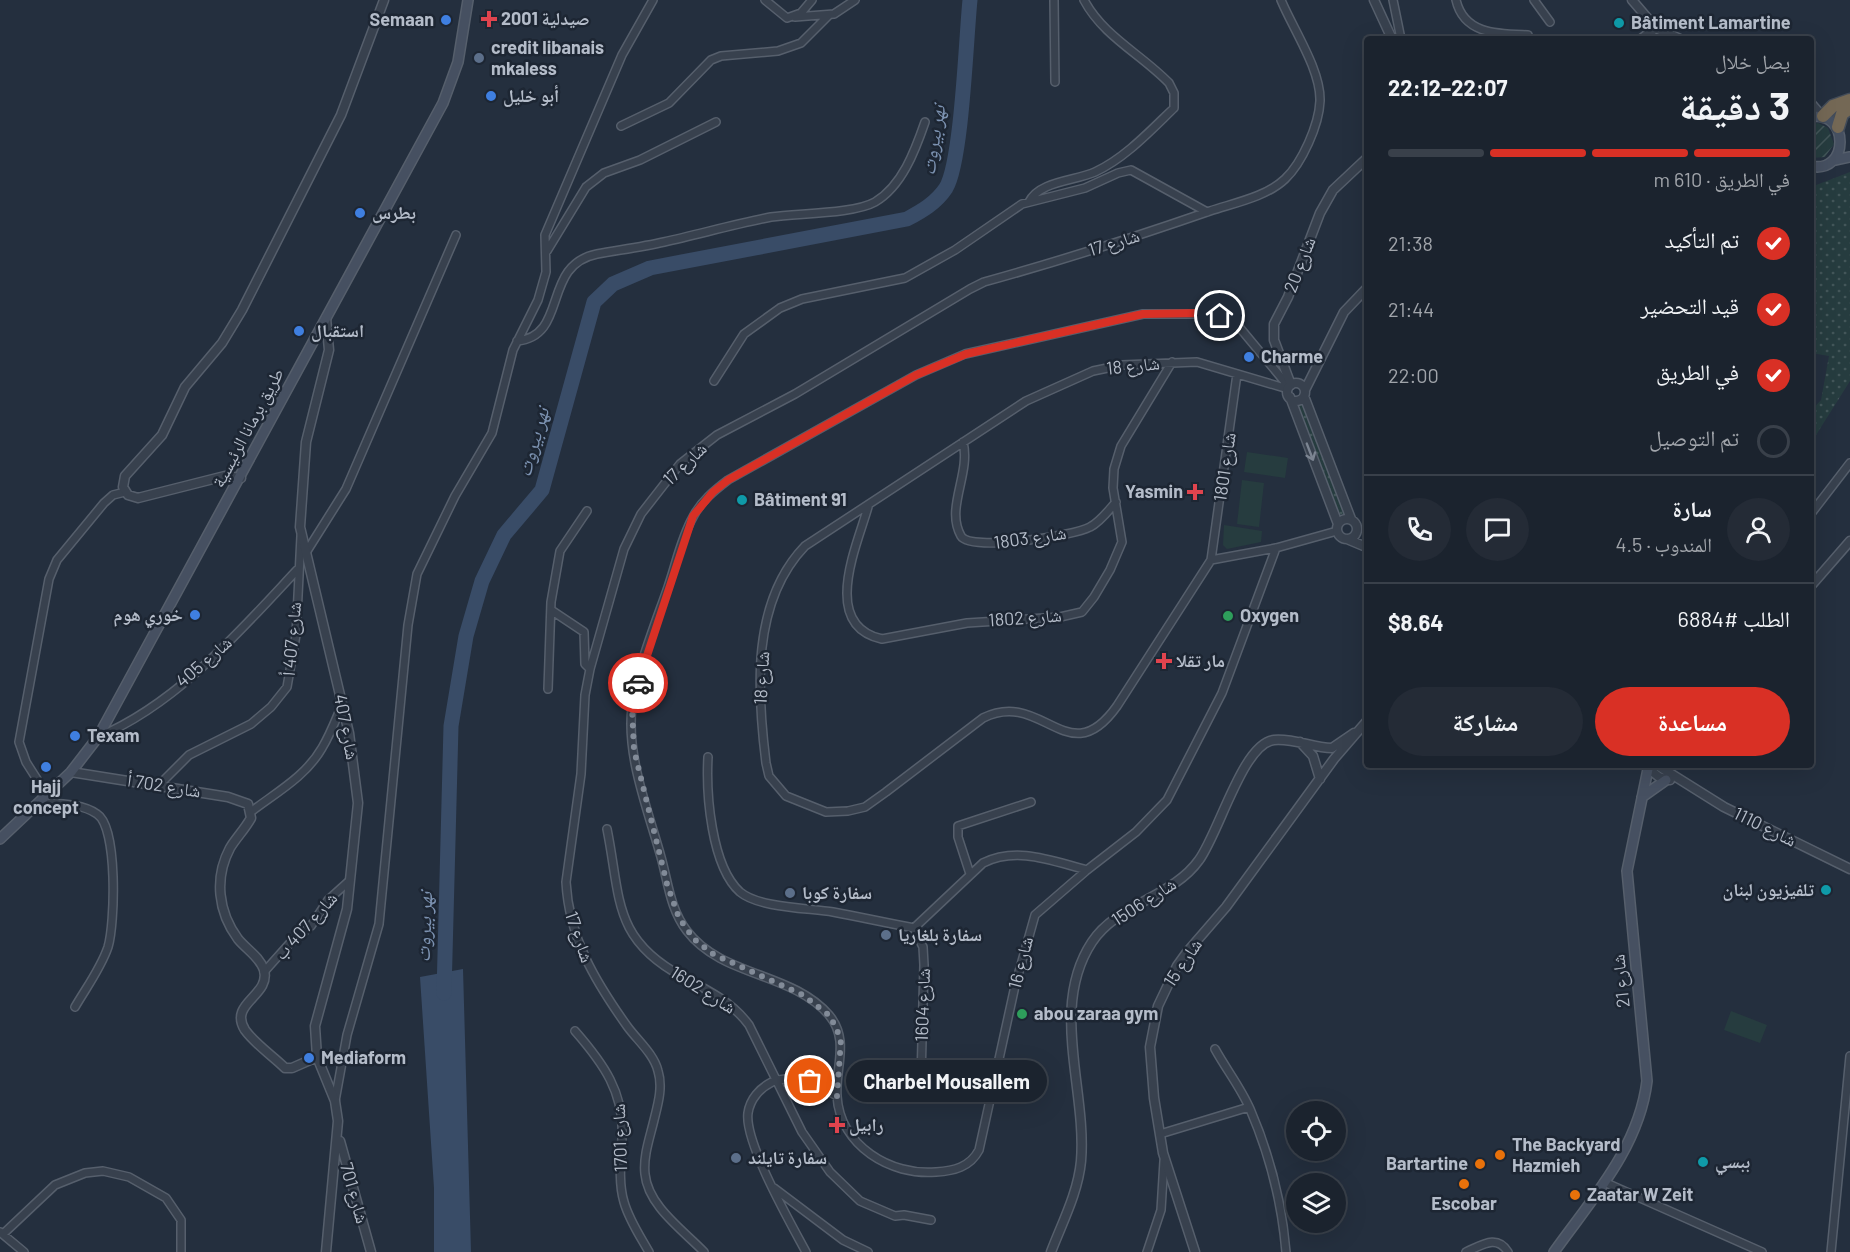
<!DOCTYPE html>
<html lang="ar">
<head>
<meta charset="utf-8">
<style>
	body { margin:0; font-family:Barlow,"Noto Naskh Arabic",sans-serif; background:#242b36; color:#f1f3f6; direction:rtl; height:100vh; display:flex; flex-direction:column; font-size:22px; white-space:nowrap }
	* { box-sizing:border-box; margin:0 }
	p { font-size:20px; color:#a0a4aa }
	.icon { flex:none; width:33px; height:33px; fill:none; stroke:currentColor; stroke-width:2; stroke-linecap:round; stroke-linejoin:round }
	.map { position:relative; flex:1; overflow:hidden; direction:ltr }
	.details { position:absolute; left:1364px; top:36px; width:450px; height:732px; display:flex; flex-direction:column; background:#1b232e; border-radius:6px; box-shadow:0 6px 24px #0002,0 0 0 2px #39404a; direction:rtl }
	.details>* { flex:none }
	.tools { position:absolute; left:1286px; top:1101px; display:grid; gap:12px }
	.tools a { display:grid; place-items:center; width:60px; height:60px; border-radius:50%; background:#1b232e; box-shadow:0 6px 24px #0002,0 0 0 2px #39404a; font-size:30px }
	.pin { position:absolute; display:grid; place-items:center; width:51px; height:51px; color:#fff; margin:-26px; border:3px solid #fff; border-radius:50%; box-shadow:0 2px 6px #0007 }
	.courier { position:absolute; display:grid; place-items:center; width:60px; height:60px; margin:-30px; border:4px solid #d93025; border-radius:50%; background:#fff; color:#222; box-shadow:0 2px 8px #0007 }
	.bubble { position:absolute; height:42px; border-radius:21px; background:#1b232e; box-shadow:0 6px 24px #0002,0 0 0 2px #39404a; font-size:20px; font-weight:700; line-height:42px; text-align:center; direction:rtl }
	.overview em { font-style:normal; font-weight:700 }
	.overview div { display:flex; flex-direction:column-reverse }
	.overview { display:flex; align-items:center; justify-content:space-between; height:102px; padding:0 24px }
	h1 { font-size:39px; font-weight:700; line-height:45px }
	.bar { display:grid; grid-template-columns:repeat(4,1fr); gap:9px 6px; align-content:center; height:72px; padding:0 24px }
	.bar i { height:8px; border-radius:4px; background:#39404a }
	.bar .on { background:#d93025 }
	.bar p { grid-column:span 4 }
	.line { display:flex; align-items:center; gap:15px; padding:0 24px; border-top:2px solid #39404a }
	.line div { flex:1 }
	.round { display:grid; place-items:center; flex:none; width:63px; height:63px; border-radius:32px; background:#242b36 }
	ol { padding:0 24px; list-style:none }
	li { display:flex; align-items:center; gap:18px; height:66px }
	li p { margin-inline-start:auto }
	li .icon { padding:6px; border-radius:50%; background:#d93025; color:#fff; stroke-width:4 }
	li:last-child { color:#a0a4aa }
	li i { width:33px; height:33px; border:3px solid #39404a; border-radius:50% }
	.cta { display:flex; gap:12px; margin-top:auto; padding:12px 24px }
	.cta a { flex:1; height:69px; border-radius:36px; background:#d93025; color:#fff; font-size:24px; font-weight:700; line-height:69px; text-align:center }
	.cta a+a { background:#242b36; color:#f1f3f6 }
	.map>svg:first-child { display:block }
</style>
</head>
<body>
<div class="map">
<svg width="1850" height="1252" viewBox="0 0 1850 1252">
	<defs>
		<pattern id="grass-dots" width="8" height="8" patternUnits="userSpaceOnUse" patternTransform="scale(1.5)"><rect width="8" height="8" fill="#263c3f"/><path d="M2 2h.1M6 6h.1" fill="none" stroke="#435659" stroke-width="1.8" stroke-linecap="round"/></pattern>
		<pattern id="garden-furrows" width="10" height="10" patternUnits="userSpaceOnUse" patternTransform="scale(1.5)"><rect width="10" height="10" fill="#263c3f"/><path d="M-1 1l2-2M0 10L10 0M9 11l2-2" fill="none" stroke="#435659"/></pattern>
	</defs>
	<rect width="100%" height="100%" fill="#242f3e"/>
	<!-- grass -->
	<path fill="url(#grass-dots)" d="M1850 172V381L1811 443V411L1821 400 1829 356 1811 353V187Z
		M1302 404 1344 514 1339 515 1297 407Z"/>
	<!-- garden -->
	<path fill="url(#garden-furrows)" d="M1818 123 1828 128 1834 144 1825 157 1811 158V125Z"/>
	<!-- pitch -->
	<path fill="#263c3f" d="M1247 452 1288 458 1285 478 1244 472Z
		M1242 480 1264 483 1259 527 1237 524Z
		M1224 525 1262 531 1261 542 1227 549 1223 545Z
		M1731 1011 1767 1025 1760 1043 1724 1030Z"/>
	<!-- water -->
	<path fill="#394c67" d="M463 969 471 1252H434V1188L420 977Z"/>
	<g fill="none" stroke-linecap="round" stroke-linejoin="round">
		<!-- river -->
		<path stroke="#394c67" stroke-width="15" d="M444 993 451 726 466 636 482 581 504 535 542 490 594 302 613 284 650 268 907 219C922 211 936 203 946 188 962 161 966 38 970 0"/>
		<defs>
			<path id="minor" d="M765 0 787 18 801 13 812 0
				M1054 0 1055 82
				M1393 0 1401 39
				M1456 0C1464 35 1499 34 1528 35
				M1534 0 1550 22
				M795 17 834 14 855 0
				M621 126 669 103 711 60 721 56 778 51 801 43 829 15
				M1029 202C1039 181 1075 181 1095 172 1125 158 1150 131 1174 108V93L1169 83C1141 54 1103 36 1084 0
				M547 251 586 187 604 173 640 160 716 122
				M517 341C569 336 541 265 597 254 619 250 642 247 664 242 700 234 735 224 771 217 797 213 854 214 875 202 902 186 915 151 925 122
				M1237 374 1211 560 1117 706C1068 775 1043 688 983 718L886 792 865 807 848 811 826 812 786 796 769 776 766 763C757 691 751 602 805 546L1026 401 1093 371 1122 365 1197 362 1288 389
				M714 381 744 334 780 308 802 299 905 278 955 250 1022 204 1085 188 1118 173 1131 170 1207 212
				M963 442C971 474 945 508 961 536 970 552 1074 536 1090 527 1100 522 1108 511 1116 502
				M868 507C857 546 820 625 882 639L967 623 1060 617 1082 612 1094 597 1110 570 1122 542 1113 488 1114 469 1121 446 1172 362
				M1810 515 1850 463
				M1276 548 1222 693 1167 800 1136 832 1087 870 1035 915 1015 986 979 1150C970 1167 954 1171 936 1172 891 1176 840 1146 837 1096 835 1068 850 1040 829 1015 792 972 722 977 687 931 670 909 668 882 661 857 648 810 626 756 632 707 636 671 656 622 668 587 676 564 681 538 693 517 701 501 715 490 728 480L916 375 965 354 1143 314H1211L1233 322 1240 328 1289 387
				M307 551 346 489 456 235
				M1211 560 1276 548 1337 531
				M551 610 584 632 585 664 590 669
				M548 689 551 602 560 551 587 511
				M98 737C177 704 240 631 297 570
				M708 757C706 793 711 866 740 892 759 908 809 908 833 912 860 917 887 923 914 928
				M159 785 189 755 251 724 271 707 287 687 296 635 301 536
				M47 795 26 762 19 742 49 579 57 560 104 503 113 495 125 492
				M39 803C57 804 82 803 97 814 118 827 115 924 108 947 101 968 86 988 75 1007
				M252 811C277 792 306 776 322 748 330 735 336 719 342 705
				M607 829C621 898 612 939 683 977 708 990 732 1002 749 1025L802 1132 830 1172 860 1201 895 1216 904 1215 931 1220
				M970 874 958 837V826L1031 802
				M914 928 983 863C1017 846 1052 861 1087 870
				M914 928 923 947 924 965 921 1079 926 1090 940 1094
				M264 972 289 944 311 926 328 900 348 882
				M575 1031C603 1063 625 1093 622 1138 621 1158 618 1182 624 1202 629 1220 640 1236 649 1252
				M1215 1049C1226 1069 1241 1088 1250 1109 1269 1153 1282 1204 1286 1252
				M335 1101 347 1035 379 924 408 625 417 574 455 496 492 433 513 350 538 300 546 272 545 235 622 55 653 0
				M1160 1134 1249 1107
				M1604 1182 1762 1252
				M774 1188 843 1240 868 1252
				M0 1232 24 1252
				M3 1234 55 1185 85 1173 103 1171 129 1177 166 1198 181 1220V1252
				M704 1252C683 1230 648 1206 645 1174 643 1156 650 1137 654 1120 658 1104 663 1087 658 1071 654 1054 637 1040 627 1026 595 981 569 938 566 882L581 774 585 695 590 669 624 549 641 514 680 464 717 435 795 394 970 289 984 282C1060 261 1135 237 1210 211 1234 203 1266 197 1285 179 1302 163 1319 125 1320 101 1321 70 1293 29 1281 0
				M806 1252C791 1224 744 1142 748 1113 750 1099 760 1088 772 1082 796 1073 817 1084 837 1096
				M1147 1252 1161 1210 1164 1161
				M1466 1252C1482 1245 1497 1234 1508 1252
				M1831 1252 1850 1056"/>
			<path id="tertiary" d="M1374 0 1392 39
				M1632 0 1656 28 1680 39
				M1641 39 1656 28
				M1810 102 1822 116
				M326 318 329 350 306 442 300 527 349 733 358 803 347 909 315 1026 317 1057 335 1101 338 1121 326 1252
				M1287 392a9 9 0 1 1 18 0a9 9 0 1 1-18 0Z
				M1291 385 1274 340V324L1288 297 1320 213 1333 190 1366 159
				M1305 390 1344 312 1366 289
				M1304 396 1351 519
				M1290 397 1338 524
				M241 478 225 476 138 498 128 495 123 487 125 476 162 435 185 387 222 343 242 310 341 115 384 0
				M1337 529a10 10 0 1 1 20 0a10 10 0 1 1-20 0Z
				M1347 539 1366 547
				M1810 587 1850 541
				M1300 742 1313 756 1320 779
				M1657 765 1724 807 1850 869
				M1649 769 1659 777 1670 780
				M71 772 228 797 248 804 251 818C245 829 236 838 230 848 214 878 218 912 238 939 246 949 260 957 264 970 271 996 228 1003 245 1030 255 1044 273 1056 285 1068H292L317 1057
				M340 1141 371 1252
				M1051 1252C1062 1223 1078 1193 1081 1161 1087 1090 1049 1007 1092 942 1117 904 1173 897 1199 860 1219 833 1243 743 1274 740 1294 738 1313 748 1332 748L1354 733
				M1195 1252 1163 1153 1154 1098 1150 1047 1158 1006 1177 966 1187 952 1226 907 1334 759 1366 722"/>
			<path id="secondary" d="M1810 117C1850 109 1850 175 1810 166
				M1835 160 1850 157
				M1642 797 1666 780
				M0 839 71 772 98 737 443 103 458 62 468 0
				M1554 1252C1591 1200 1639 1148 1647 1081L1627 871 1648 769"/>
			<path id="motorway" d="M1823 116 1833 106 1850 100
				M1838 127 1842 114 1850 108"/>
		</defs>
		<!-- minor casing -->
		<use href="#minor" stroke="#565f6c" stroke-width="10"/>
		<!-- tertiary casing -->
		<use href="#tertiary" stroke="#565f6c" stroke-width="11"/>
		<!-- secondary casing -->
		<use href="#secondary" stroke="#565f6c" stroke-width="12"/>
		<!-- motorway casing -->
		<use href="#motorway" stroke="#434c59" stroke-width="15"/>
		<!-- minor -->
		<use href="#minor" stroke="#38414e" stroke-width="7"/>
		<!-- tertiary -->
		<use href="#tertiary" stroke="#38414e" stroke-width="8"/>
		<!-- secondary -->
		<use href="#secondary" stroke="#465061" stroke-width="9"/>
		<!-- motorway -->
		<use href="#motorway" stroke="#746855" stroke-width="12"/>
	</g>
	<!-- one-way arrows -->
	<defs><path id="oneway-shaft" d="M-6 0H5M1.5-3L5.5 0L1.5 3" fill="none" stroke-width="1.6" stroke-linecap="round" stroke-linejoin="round" transform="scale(1.5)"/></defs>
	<use stroke="#7c8592" href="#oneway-shaft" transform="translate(1310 452) rotate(69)"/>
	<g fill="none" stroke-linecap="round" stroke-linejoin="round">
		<!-- done -->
		<path stroke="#828b98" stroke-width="6" stroke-dasharray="0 10.8" d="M638 683 632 708 634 750 667 884 679 918 694 939 713 954 803 995 830 1016 841 1039 837 1096 810 1081"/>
		<!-- route -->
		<path stroke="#d93025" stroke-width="8" d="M638 683 693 516 713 492 728 480 916 375 966 354 1143 314 1201 313 1220 316"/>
	</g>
	<!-- markers -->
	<g fill="#e0444e" stroke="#1d2633" stroke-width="2">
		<path d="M486 10h6v6h6v6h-6v6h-6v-6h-6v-6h6z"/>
		<path d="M1192 483h6v6h6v6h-6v6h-6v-6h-6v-6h6z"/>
		<path d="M1161 652h6v6h6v6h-6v6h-6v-6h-6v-6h6z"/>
		<path d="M834 1116h6v6h6v6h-6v6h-6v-6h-6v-6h6z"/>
	</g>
	<g fill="#3f7fe0" stroke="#1d2633" stroke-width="2">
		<circle cx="446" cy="20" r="6"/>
		<circle cx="491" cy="96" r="6"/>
		<circle cx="360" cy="213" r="6"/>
		<circle cx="299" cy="331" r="6"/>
		<circle cx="1249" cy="357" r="6"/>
		<circle cx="195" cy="615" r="6"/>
		<circle cx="75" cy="736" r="6"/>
		<circle cx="46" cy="767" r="6"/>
		<circle cx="309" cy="1058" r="6"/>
	</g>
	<g fill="#0f9aa8" stroke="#1d2633" stroke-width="2">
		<circle cx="1619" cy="23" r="6"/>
		<circle cx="742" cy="500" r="6"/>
		<circle cx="1826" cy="890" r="6"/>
		<circle cx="1703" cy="1162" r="6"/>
	</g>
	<g fill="#5c6f8a" stroke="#1d2633" stroke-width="2">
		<circle cx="479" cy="58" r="6"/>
		<circle cx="790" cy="893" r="6"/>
		<circle cx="886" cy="935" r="6"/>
		<circle cx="736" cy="1158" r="6"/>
	</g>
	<g fill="#2e9e5b" stroke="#1d2633" stroke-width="2">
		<circle cx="1228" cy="616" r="6"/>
		<circle cx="1022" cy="1014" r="6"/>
	</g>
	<g fill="#e8710a" stroke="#1d2633" stroke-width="2">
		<circle cx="1500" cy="1155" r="6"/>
		<circle cx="1480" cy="1164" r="6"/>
		<circle cx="1464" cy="1184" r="6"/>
		<circle cx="1575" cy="1195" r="6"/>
	</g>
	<g text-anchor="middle" stroke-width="5" stroke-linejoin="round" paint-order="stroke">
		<!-- poi labels -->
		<g font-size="18" font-weight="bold" fill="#b4bcc9" stroke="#1d2633" text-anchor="start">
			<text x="501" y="25">صيدلية 2001</text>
			<text x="434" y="26" text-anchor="end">Semaan</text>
			<text x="1631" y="29">Bâtiment Lamartine</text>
			<text x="491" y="54">credit libanais<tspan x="491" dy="21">mkaless</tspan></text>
			<text x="503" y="102">أبو خليل</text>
			<text x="372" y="219">بطرس</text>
			<text x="311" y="337">استقبال</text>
			<text x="1261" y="363">Charme</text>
			<text x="1183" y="498" text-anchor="end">Yasmin</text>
			<text x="754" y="506">Bâtiment 91</text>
			<text x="183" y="621" text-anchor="end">خوري هوم</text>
			<text x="1240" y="622">Oxygen</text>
			<text x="1176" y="667">مار تقلا</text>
			<text x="87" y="742">Texam</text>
			<text x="46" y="793" text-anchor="middle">Hajj<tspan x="46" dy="21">concept</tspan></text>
			<text x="1814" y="896" text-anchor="end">تلفيزيون لبنان</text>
			<text x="802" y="899">سفارة كوبا</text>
			<text x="898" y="941">سفارة بلغاريا</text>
			<text x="1034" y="1020">abou zaraa gym</text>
			<text x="321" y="1064">Mediaform</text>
			<text x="849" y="1131">رابيل</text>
			<text x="1512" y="1151">The Backyard<tspan x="1512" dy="21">Hazmieh</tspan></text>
			<text x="748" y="1164">سفارة تايلند</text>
			<text x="1715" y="1168">ببسي</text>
			<text x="1468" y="1170" text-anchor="end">Bartartine</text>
			<text x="1587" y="1201">Zaatar W Zeit</text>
			<text x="1464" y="1210" text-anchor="middle">Escobar</text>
		</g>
		<!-- street labels -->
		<g font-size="18" fill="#b4bcc9" stroke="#1d2633">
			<text transform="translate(1114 243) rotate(-17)" y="6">شارع 17</text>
			<text transform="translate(1300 265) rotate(-69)" y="6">شارع 20</text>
			<text transform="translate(1133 366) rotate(-6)" y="6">شارع 18</text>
			<text transform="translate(248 428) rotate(-62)" y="6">طريق برمانا الرئيسية</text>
			<text transform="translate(685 464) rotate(-44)" y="6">شارع 17</text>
			<text transform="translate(1225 467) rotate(-82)" y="6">شارع 1801</text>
			<text transform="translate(1030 538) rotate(-8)" y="6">شارع 1803</text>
			<text transform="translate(1025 618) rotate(-4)" y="6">شارع 1802</text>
			<text transform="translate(292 639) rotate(-85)" y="6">شارع 407 أ</text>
			<text transform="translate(204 662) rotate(-41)" y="6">شارع 405</text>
			<text transform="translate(762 678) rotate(-87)" y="6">شارع 18</text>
			<text transform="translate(346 727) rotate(79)" y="6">شارع 407</text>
			<text transform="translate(164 786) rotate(9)" y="6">شارع 702 أ</text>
			<text transform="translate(1765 827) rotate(26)" y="6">شارع 1110</text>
			<text transform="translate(1144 902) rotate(-33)" y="6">شارع 1506</text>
			<text transform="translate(306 926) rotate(-48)" y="6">شارع 407 ب</text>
			<text transform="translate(579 937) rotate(71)" y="6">شارع 17</text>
			<text transform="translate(1021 963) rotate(-76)" y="6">شارع 16</text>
			<text transform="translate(1183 963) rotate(-56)" y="6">شارع 15</text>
			<text transform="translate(1621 981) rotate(-96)" y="6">شارع 21</text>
			<text transform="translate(703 990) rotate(32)" y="6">شارع 1602</text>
			<text transform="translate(923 1005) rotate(-88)" y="6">شارع 1604</text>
			<text transform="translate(620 1138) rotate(-92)" y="6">شارع 1701</text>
			<text transform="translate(354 1193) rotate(74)" y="6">شارع 701</text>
		</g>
		<!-- water labels -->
		<g font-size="20" font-style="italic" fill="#7c92b1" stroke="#1d2633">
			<text transform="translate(933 140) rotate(-81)" y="7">نهر بيروت</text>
			<text transform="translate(533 442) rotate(-74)" y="7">نهر بيروت</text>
			<text transform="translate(424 927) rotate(-88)" y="7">نهر بيروت</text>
		</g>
	</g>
</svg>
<div class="tools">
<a><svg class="icon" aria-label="locate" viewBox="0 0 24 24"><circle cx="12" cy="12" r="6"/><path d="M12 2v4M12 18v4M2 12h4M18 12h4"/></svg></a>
<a><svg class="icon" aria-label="layers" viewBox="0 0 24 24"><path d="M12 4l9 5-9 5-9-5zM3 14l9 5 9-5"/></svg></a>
</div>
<div class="pin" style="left:810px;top:1081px;background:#ea580c"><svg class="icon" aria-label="bag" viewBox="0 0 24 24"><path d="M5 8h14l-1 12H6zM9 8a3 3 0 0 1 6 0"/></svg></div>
<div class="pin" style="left:1220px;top:316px;background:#1f2937"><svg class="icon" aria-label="home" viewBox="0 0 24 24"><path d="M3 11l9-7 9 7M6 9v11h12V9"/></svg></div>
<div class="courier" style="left:638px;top:683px"><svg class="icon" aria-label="car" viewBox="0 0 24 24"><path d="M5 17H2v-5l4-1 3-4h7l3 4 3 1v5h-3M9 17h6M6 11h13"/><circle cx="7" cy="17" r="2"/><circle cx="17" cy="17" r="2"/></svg></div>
<div class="bubble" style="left:846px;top:1060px;width:201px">Charbel Mousallem</div>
<section class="details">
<div class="overview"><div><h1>3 دقيقة</h1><p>يصل خلال</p></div><em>22:07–22:12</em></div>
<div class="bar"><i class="on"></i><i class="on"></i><i class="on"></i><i></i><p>في الطريق · 610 m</p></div>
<ol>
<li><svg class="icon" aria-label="check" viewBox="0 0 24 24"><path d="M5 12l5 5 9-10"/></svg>تم التأكيد<p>21:38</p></li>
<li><svg class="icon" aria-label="check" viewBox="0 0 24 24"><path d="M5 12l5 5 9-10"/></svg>قيد التحضير<p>21:44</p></li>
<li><svg class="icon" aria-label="check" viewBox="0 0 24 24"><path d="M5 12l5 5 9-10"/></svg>في الطريق<p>22:00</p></li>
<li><i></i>تم التوصيل</li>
</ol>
<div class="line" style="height:108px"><a class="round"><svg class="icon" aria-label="person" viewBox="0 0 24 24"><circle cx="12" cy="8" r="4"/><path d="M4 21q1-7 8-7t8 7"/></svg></a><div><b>سارة</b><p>المندوب · 4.5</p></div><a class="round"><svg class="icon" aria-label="chat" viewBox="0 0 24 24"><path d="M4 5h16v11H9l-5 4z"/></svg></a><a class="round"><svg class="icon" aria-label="phone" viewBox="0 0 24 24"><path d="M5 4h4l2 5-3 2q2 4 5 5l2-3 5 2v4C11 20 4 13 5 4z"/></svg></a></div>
<div class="line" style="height:78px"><div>الطلب #6884</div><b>$8.64</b></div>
<div class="cta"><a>مساعدة</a><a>مشاركة</a></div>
</section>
</div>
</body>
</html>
